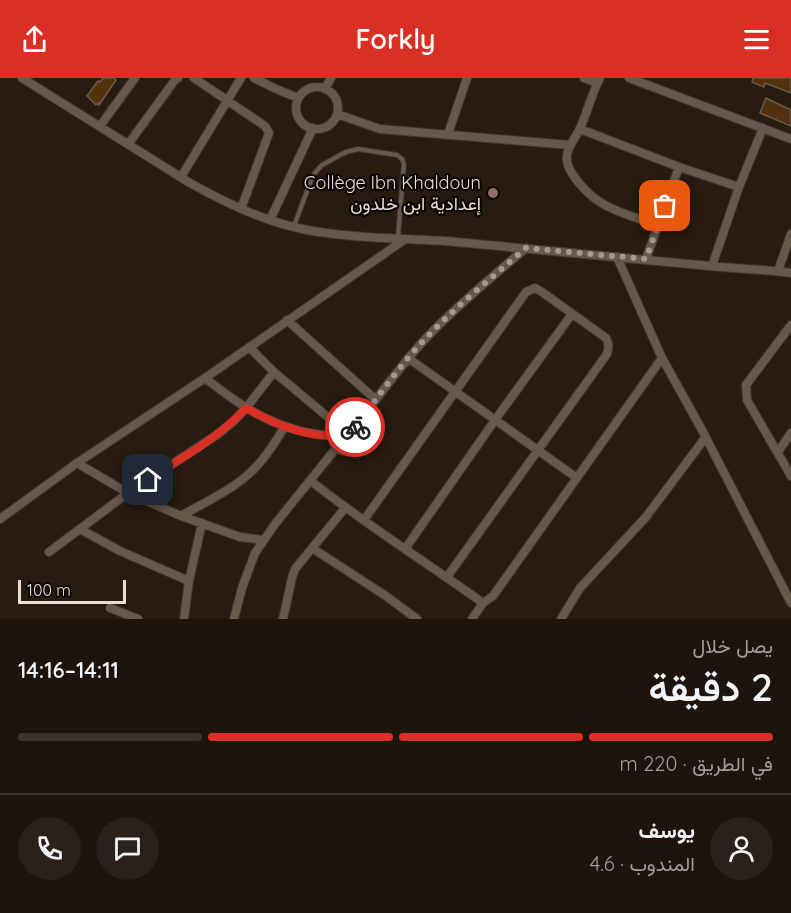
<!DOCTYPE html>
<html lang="ar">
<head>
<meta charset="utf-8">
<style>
	body { margin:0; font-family:Quicksand,Vazirmatn,sans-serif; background:#2b211a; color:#f1f3f6; direction:rtl; height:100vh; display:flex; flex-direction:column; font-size:22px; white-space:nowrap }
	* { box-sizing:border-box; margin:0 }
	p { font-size:20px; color:#a19e9d }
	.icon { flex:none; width:33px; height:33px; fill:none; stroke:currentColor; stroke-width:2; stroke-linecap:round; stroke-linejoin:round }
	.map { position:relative; height:541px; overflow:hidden; direction:ltr }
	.drawer { display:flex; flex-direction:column; background:#1e140c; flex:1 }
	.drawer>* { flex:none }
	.scale { position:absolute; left:18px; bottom:15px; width:108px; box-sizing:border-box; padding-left:6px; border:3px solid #e7dfd7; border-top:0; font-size:16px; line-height:21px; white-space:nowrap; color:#e7dfd7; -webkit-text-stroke:4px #0c0704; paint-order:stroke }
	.pin { position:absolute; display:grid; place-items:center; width:51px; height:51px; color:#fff; margin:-26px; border-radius:12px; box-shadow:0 3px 9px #0006 }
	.courier { position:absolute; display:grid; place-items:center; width:60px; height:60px; margin:-30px; border:4px solid #d93025; border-radius:50%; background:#fff; color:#222; box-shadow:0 2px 8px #0007 }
	.summary em { font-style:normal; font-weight:600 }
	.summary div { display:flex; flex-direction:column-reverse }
	.summary { display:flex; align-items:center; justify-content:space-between; height:102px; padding:0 18px }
	h1 { font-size:39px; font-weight:600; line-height:45px }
	.bar { display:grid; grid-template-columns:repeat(4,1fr); gap:9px 6px; align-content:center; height:72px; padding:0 18px }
	.bar i { height:8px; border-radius:4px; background:#3c332d }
	.bar .on { background:#d93025 }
	.bar p { grid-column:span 4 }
	.line { display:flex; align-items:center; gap:15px; padding:0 18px; border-top:2px solid #3c332d }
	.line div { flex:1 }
	.round { display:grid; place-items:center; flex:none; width:63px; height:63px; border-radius:32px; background:#2b211a }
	header { display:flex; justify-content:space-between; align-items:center; height:78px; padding:0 18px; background:#d93025; color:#fff; font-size:27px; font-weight:600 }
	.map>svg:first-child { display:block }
</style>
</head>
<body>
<header><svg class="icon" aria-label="menu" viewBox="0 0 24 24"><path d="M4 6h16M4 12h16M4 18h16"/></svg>Forkly<svg class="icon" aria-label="share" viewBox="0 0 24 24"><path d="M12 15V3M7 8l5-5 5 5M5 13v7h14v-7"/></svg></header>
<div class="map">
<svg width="791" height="541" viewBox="0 0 791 541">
	<rect width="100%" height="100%" fill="#281b10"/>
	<!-- building -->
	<path fill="#53310d" stroke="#685a4d" stroke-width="1.5" d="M103 0H114L116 2 99 27 98 25 96 27 87 18 98 3 100 4Z
		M753 0H791V15L765 5 764 9 752 4Z
		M766 20 791 32V48L760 35Z"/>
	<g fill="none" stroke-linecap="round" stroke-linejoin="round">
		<defs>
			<path id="lane" d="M294 148 313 97 322 87 346 74 358 71 397 77 402 81 404 86 398 159"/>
			<path id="street" d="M22 0 190 105C226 125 265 144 307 152 356 161 407 160 456 164 541 172 625 180 710 188 737 191 764 191 791 195
				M194 0 265 48 269 55 241 131
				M254 0 274 10 298 20
				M584 0 597 5
				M600 0C592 15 588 32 581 48 577 58 569 66 567 77 564 94 591 120 605 127 621 136 640 141 658 147
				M629 0 791 61
				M296 30a21 21 0 1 1 42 0a21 21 0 1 1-42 0Z
				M325 11 331 0
				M337 36 380 51 570 67
				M100 48 135 0
				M580 51 679 89 739 109
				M448 56 467 0
				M129 65 175 2 178 0
				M181 99 241 0
				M270 142 313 50
				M617 179 662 280 702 352 791 525
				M646 181 679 89
				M712 188 739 109 763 50
				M778 193 791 156
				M287 242 376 322
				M791 247 746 307 747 322 791 398
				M249 269 274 294 341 350
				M408 280 577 400
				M205 300C245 332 281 355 334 358
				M333 361a12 12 0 1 1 24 0a12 12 0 1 1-24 0Z
				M353 351C378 320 401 286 429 257 459 226 493 198 526 170
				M778 374 791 355
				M77 385 128 415 181 438 240 459 263 462
				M311 403C366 447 426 484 483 525
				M181 438C205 424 233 412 253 392 266 380 275 364 284 350
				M0 441 77 385 205 300 404 162
				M364 442 526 214 535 210 542 214 606 260C609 266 609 269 607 276L447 499
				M80 451 120 473 189 503
				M312 470 386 518 417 541
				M405 471 495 342 572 236
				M49 474 128 415 218 356 233 344 246 330 274 294
				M110 530 138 541
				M184 541 189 503 202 445
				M234 541 242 510 255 475 275 446 337 369
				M283 541 292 500 295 491 345 430
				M472 541 483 525 493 518 662 280
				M561 541 580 510 646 439 705 360"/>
		</defs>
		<!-- lane casing -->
		<use href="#lane" stroke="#3f3630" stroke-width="6"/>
		<!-- street casing -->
		<use href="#street" stroke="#3f3630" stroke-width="10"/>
		<!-- lane -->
		<use href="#lane" stroke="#66584b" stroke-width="4"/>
		<!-- street -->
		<use href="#street" stroke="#66584b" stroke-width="8"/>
	</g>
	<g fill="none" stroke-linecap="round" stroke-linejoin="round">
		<!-- done -->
		<path stroke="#a49a91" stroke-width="6" stroke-dasharray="0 10.8" d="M355 349C379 318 402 284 430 256 460 225 494 198 526 170L646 181 665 128"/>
		<!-- route -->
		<path stroke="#d93025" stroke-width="8" d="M148 402C181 380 219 360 246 330 275 346 300 357 334 358 337 349 345 348 353 351L355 349"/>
	</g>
	<!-- markers -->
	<circle fill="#8d6e63" stroke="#0c0704" stroke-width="2" cx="493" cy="115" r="6"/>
	<g text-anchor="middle" stroke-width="4.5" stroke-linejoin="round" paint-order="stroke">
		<!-- poi labels -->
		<g font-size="18" fill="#e7dfd7" stroke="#0c0704" text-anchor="end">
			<text x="481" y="111">Collège Ibn Khaldoun<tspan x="481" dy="21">إعدادية ابن خلدون</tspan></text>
		</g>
	</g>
</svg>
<div class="scale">100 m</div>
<div class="pin" style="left:665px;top:128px;background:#ea580c"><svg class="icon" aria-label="bag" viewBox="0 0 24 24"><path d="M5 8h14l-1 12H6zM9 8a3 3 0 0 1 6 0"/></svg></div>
<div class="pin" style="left:148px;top:402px;background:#1f2937"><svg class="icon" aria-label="home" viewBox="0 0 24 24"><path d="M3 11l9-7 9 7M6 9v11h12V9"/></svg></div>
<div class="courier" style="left:355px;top:349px"><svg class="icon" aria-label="bike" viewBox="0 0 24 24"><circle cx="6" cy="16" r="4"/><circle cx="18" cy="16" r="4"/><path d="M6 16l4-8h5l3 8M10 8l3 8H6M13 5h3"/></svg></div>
</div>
<section class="drawer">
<div class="summary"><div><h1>2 دقيقة</h1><p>يصل خلال</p></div><em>14:11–14:16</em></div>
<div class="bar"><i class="on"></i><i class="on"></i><i class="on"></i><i></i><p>في الطريق · 220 m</p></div>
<div class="line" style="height:108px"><a class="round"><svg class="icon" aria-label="person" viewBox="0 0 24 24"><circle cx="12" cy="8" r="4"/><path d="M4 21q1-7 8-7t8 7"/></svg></a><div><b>يوسف</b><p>المندوب · 4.6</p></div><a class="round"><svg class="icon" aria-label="chat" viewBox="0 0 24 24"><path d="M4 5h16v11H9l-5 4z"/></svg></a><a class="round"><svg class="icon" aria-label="phone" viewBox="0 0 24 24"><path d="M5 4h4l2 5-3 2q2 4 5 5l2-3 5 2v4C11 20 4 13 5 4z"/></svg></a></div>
</section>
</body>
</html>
